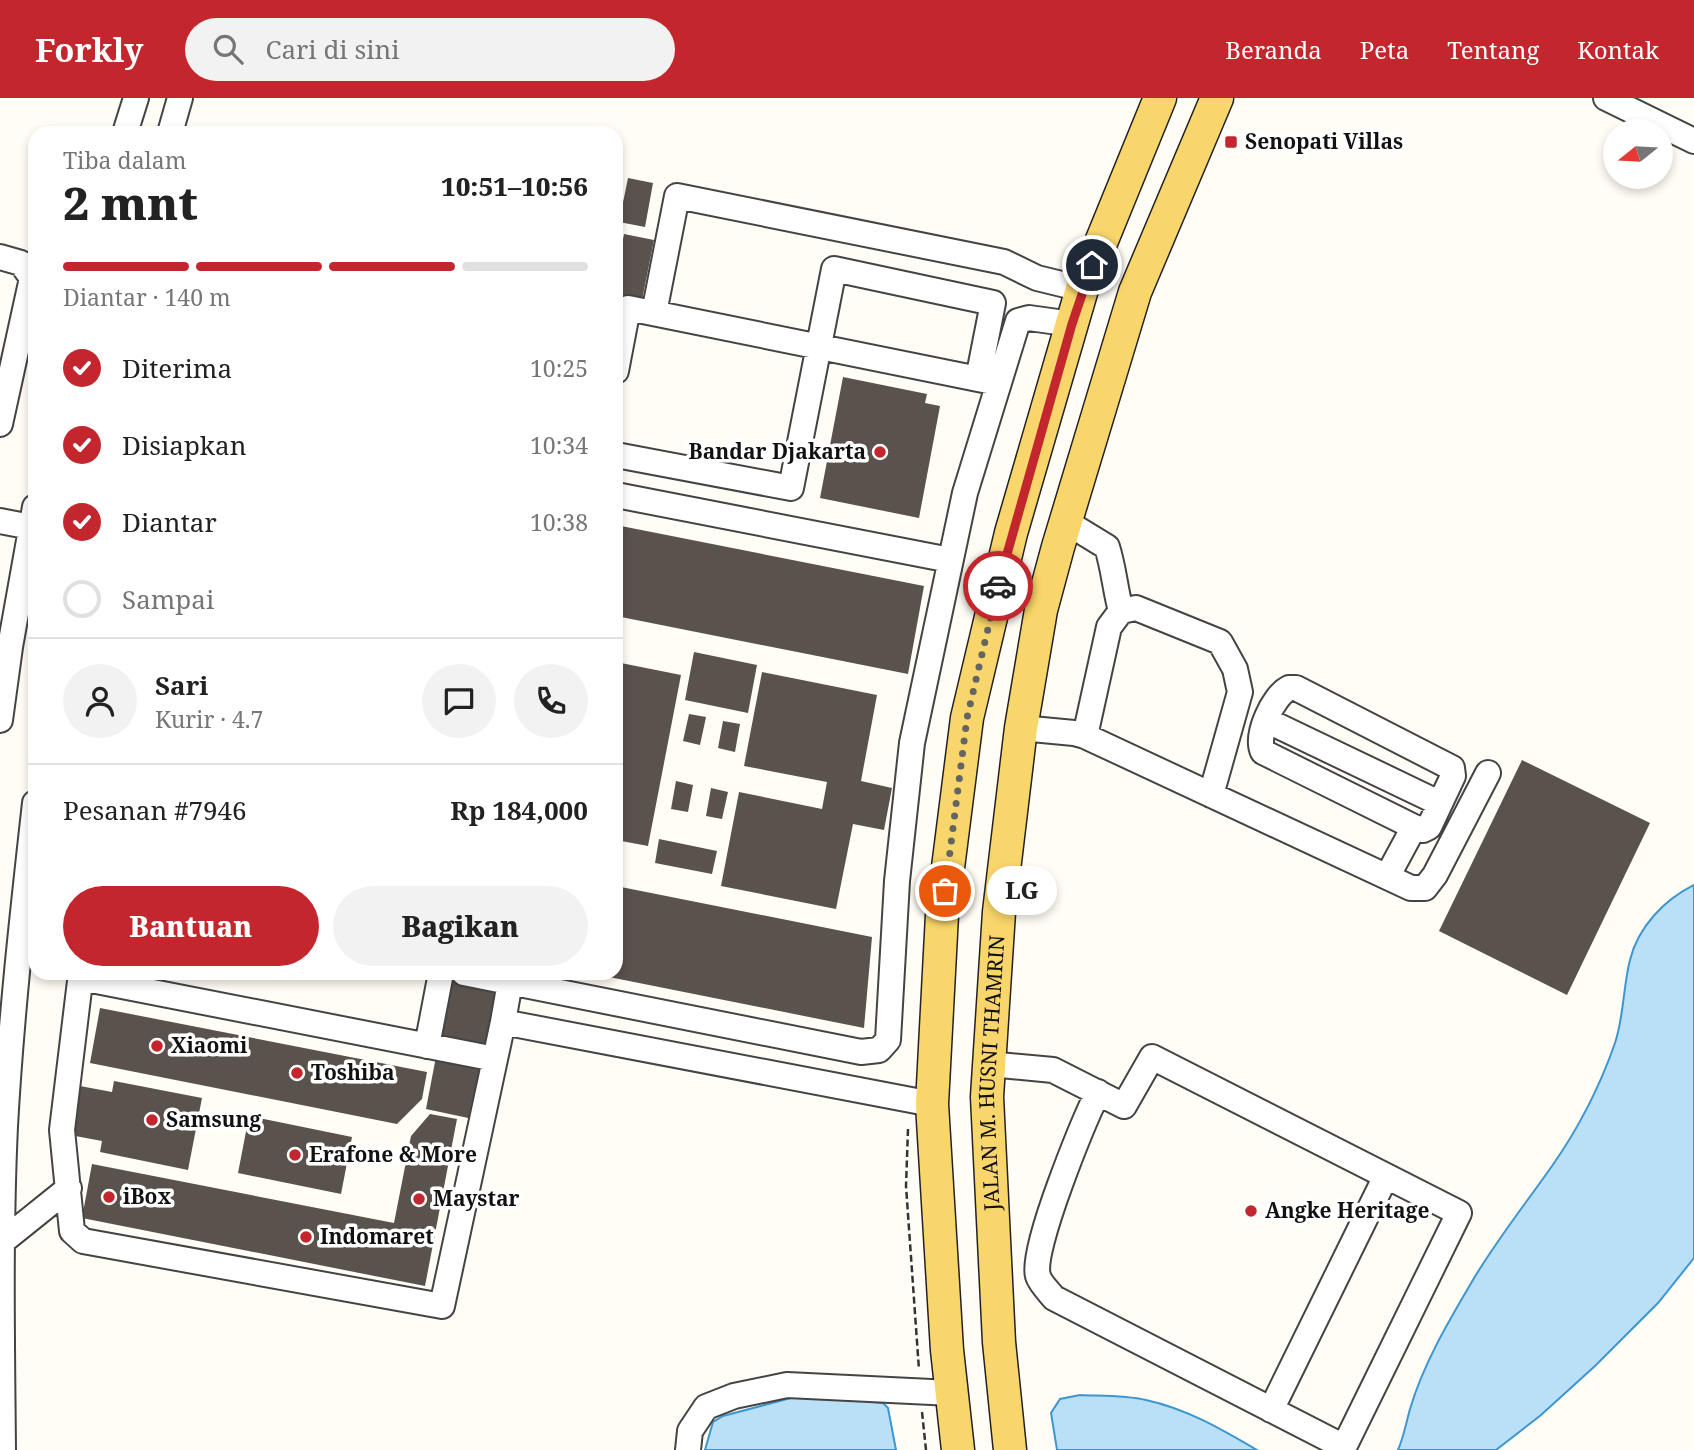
<!DOCTYPE html>
<html lang="id">
<head>
<meta charset="utf-8">
<style>
	body { margin:0; font-family:"Noto Serif",serif; background:#f2f2f2; color:#222; height:100vh; display:flex; flex-direction:column; font-size:26px; white-space:nowrap }
	* { box-sizing:border-box; margin:0 }
	p { font-size:23px; color:#767676 }
	.icon { flex:none; width:38px; height:38px; fill:none; stroke:currentColor; stroke-width:2; stroke-linecap:round; stroke-linejoin:round }
	.map { position:relative; flex:1; overflow:hidden }
	.details { position:absolute; left:28px; top:28px; width:595px; height:854px; display:flex; flex-direction:column; background:#fff; border-radius:21px; box-shadow:0 4px 10px #0003 }
	.details>* { flex:none }
	.needle { width:46px; rotate:252deg }
	.tools { position:absolute; left:1603px; top:21px; display:grid; gap:14px }
	.tools a { display:grid; place-items:center; width:70px; height:70px; border-radius:50%; background:#fff; box-shadow:0 4px 10px #0003; font-size:35px }
	.pin { position:absolute; display:grid; place-items:center; width:60px; height:60px; color:#fff; margin:-30px; border:4px solid #fff; border-radius:50%; box-shadow:0 2px 7px #0007 }
	.courier { position:absolute; display:grid; place-items:center; width:70px; height:70px; margin:-35px; border:5px solid #c4262e; border-radius:50%; background:#fff; color:#222; box-shadow:0 2px 9px #0007 }
	.bubble { position:absolute; height:49px; border-radius:24px; background:#fff; box-shadow:0 4px 10px #0003; font-size:23px; font-weight:800; line-height:49px; text-align:center }
	.summary em { font-style:normal; font-weight:800 }
	.summary div { display:flex; flex-direction:column-reverse }
	.summary { display:flex; align-items:center; justify-content:space-between; height:119px; padding:0 35px }
	h1 { font-size:46px; font-weight:800; line-height:52px }
	.bar { display:grid; grid-template-columns:repeat(4,1fr); gap:10px 7px; align-content:center; height:84px; padding:0 35px }
	.bar i { height:9px; border-radius:5px; background:#e0e0e0 }
	.bar .on { background:#c4262e }
	.bar p { grid-column:span 4 }
	.line { display:flex; align-items:center; gap:18px; padding:0 35px; border-top:2px solid #e0e0e0 }
	.line div { flex:1 }
	.round { display:grid; place-items:center; flex:none; width:74px; height:74px; border-radius:37px; background:#f2f2f2 }
	ol { padding:0 35px; list-style:none }
	li { display:flex; align-items:center; gap:21px; height:77px }
	li p { margin-inline-start:auto }
	li .icon { padding:7px; border-radius:50%; background:#c4262e; color:#fff; stroke-width:4 }
	li:last-child { color:#767676 }
	li i { width:38px; height:38px; border:4px solid #e0e0e0; border-radius:50% }
	.button { display:flex; gap:14px; margin-top:auto; padding:14px 35px }
	.button a { flex:1; height:80px; border-radius:42px; background:#c4262e; color:#fff; font-size:28px; font-weight:800; line-height:80px; text-align:center }
	.button a+a { background:#f2f2f2; color:#222 }
	header { display:flex; align-items:center; gap:42px; box-sizing:border-box; height:98px; padding:0 35px; background:#c4262e; color:#fff }
	header strong { font-size:33px }
	nav { display:flex; gap:38px; margin-inline-start:auto; font-size:24px }
	.search { width:490px; height:63px; background:#f2f2f2; display:flex; align-items:center; gap:18px; box-sizing:border-box; padding:0 24px; border-radius:38px; color:#767676; font-size:26px }
	.map>svg:first-child { display:block }
</style>
</head>
<body>
<header>
<strong>Forkly</strong>
<div class="search"><svg class="icon" aria-label="search" viewBox="0 0 24 24"><circle cx="10" cy="10" r="6"/><path d="M15 15l6 6"/></svg>Cari di sini</div>
<nav><a>Beranda</a><a>Peta</a><a>Tentang</a><a>Kontak</a></nav>
</header>
<div class="map">
<svg width="1694" height="1352" viewBox="0 0 1694 1352">
	<rect width="100%" height="100%" fill="#fffdf5"/>
	<!-- water -->
	<path fill="#b9e0f7" stroke="#3f96cf" stroke-width="2" d="M1694 787V1160L1658 1205 1595 1268 1541 1317 1496 1352H1398C1404 1338 1406 1325 1410 1311 1423 1267 1447 1226 1470 1187 1494 1145 1524 1108 1552 1068 1578 1031 1600 988 1615 945 1624 918 1623 889 1630 862 1638 829 1664 802 1694 787Z
		M802 1297 883 1305 888 1310 896 1352H705L713 1324 723 1318Z
		M1080 1297C1101 1298 1125 1297 1146 1302 1187 1311 1221 1331 1257 1352H1057L1051 1315 1060 1301Z"/>
	<!-- building -->
	<path fill="#5a524d" d="M628 80 653 85 645 129 619 124Z
		M624 136 654 142 642 202 616 197V176Z
		M843 279 927 296 925 305 940 308 919 420 820 400Z
		M616 427 924 488 908 576 616 518Z
		M694 554 757 567 748 615 685 602Z
		M616 564 681 577 648 748 616 742Z
		M762 574 877 597 861 683 892 690 884 732 853 726 836 811 721 788 739 694 822 711 827 684 744 668Z
		M689 616 706 619 700 647 683 643Z
		M723 623 740 626 735 654 718 650Z
		M1522 662 1650 725 1567 897 1439 833Z
		M676 683 693 687 688 714 671 711Z
		M711 690 728 694 722 721 706 718Z
		M659 741 717 753 712 776 655 765Z
		M616 788 872 839 864 930 594 876 616 875Z
		M452 875H501L473 1021 426 1011Z
		M100 910 427 974 422 1001 397 1026 90 965Z
		M114 983 202 1000 188 1072 100 1054 102 1043 70 1037 80 988 112 994Z
		M430 1016 457 1021 425 1188 82 1120 92 1066 394 1125 411 1038Z
		M249 1018 352 1039 341 1096 238 1075Z"/>
	<g fill="none" stroke-linecap="round" stroke-linejoin="round">
		<defs>
			<path id="minor" d="M1606 0 1694 43
				M125 35 136 0
				M170 35 180 0
				M0 159 21 165 32 180 0 326
				M654 215 677 98 1004 164 1037 180 1082 191
				M616 273 628 210 993 284
				M616 357 791 390 834 171 993 205 978 281
				M616 397 950 462
				M0 423 31 429
				M1066 424 1107 449C1114 471 1115 491 1121 513
				M1289 590H1296L1452 670 1453 678 1429 729 1423 732 1414 729 1263 654C1255 637 1273 598 1289 590Z
				M0 622 10 549 35 409
				M1266 622 1439 705
				M1021 630 1074 635 1085 638
				M1211 697 1240 594 1235 571 1220 544 1136 510 1121 513 1109 529 1085 638 1411 790H1425L1435 777 1488 675
				M1387 779 1414 729
				M81 875 62 1032 72 1133 83 1143 442 1208 503 924
				M464 875 861 954 879 952 888 942 897 783 912 645 965 395 1018 223 1029 220 1072 226
				M81 880 495 961
				M510 884 503 924 932 1006
				M427 948 441 875
				M989 966 1053 972 1124 1008 1152 959 1459 1115 1344 1349 1054 1200C1049 1194 1040 1185 1038 1178 1030 1152 1084 1023 1098 994
				M3 1143 69 1090
				M1271 1312 1386 1078
				M3 1352C2 1244 0 1136 5 1028 11 920 23 812 35 705
				M688 1352 690 1333 706 1309 734 1298 787 1287 952 1295"/>
			<g id="major">
				<path d="M958 1352 947 1252 932 1006 942 817 967 620 1011 435 1082 191 1160 0"/>
				<path id="s1" d="M1010 1352 999 1244 987 999 999 814 1021 630 1041 512 1058 449 1135 194 1217 0"/>
			</g>
		</defs>
		<!-- minor casing -->
		<use href="#minor" stroke="#444" stroke-width="28"/>
		<!-- major casing -->
		<use href="#major" stroke="#222" stroke-width="35"/>
		<!-- path -->
		<path stroke="#333" stroke-width="2.5" stroke-dasharray="7 3.5" stroke-linecap="butt" d="M908 1031 906 1088 919 1272
			M922 1314 926 1352"/>
		<!-- minor -->
		<use href="#minor" stroke="#fff" stroke-width="24"/>
		<!-- major -->
		<use href="#major" stroke="#f9d66b" stroke-width="32"/>
	</g>
	<g fill="none" stroke-linecap="round" stroke-linejoin="round">
		<!-- done -->
		<path stroke="#646461" stroke-width="7" stroke-dasharray="0 12.6" d="M945 793 967 620 998 488"/>
		<!-- route -->
		<path stroke="#c4262e" stroke-width="9" d="M998 488 1072 226 1092 167"/>
	</g>
	<!-- markers -->
	<g fill="#c4262e" stroke="#fff" stroke-width="2.5">
		<rect x="1224" y="37" width="14" height="14" rx="3.5"/>
		<circle cx="880" cy="354" r="7"/>
		<circle cx="157" cy="948" r="7"/>
		<circle cx="297" cy="975" r="7"/>
		<circle cx="152" cy="1022" r="7"/>
		<circle cx="295" cy="1057" r="7"/>
		<circle cx="109" cy="1099" r="7"/>
		<circle cx="419" cy="1101" r="7"/>
		<circle cx="1251" cy="1113" r="7"/>
		<circle cx="306" cy="1139" r="7"/>
	</g>
	<g text-anchor="middle" stroke-width="7" stroke-linejoin="round" paint-order="stroke">
		<!-- poi labels -->
		<g font-size="21" font-weight="bold" fill="#111" stroke="#fff" text-anchor="start">
			<text x="1245" y="51">Senopati Villas</text>
			<text x="866" y="361" text-anchor="end">Bandar Djakarta</text>
			<text x="171" y="955">Xiaomi</text>
			<text x="311" y="982">Toshiba</text>
			<text x="166" y="1029">Samsung</text>
			<text x="309" y="1064">Erafone &amp; More</text>
			<text x="123" y="1106">iBox</text>
			<text x="433" y="1108">Maystar</text>
			<text x="1265" y="1120">Angke Heritage</text>
			<text x="320" y="1146">Indomaret</text>
		</g>
		<!-- street labels -->
		<g font-size="21" fill="#111" stroke="#fff">
			<text dy="7" stroke="none"><textPath href="#s1" startOffset="378">JALAN M. HUSNI THAMRIN</textPath></text>
		</g>
	</g>
</svg>
<div class="tools">
<a><svg class="needle" viewBox="-14 -14 28 28"><path d="M0-13l5 13h-10z" fill="#e53935"/><path d="M0 13l5-13h-10z" fill="#767676"/></svg></a>
</div>
<div class="pin" style="left:945px;top:793px;background:#ea580c"><svg class="icon" aria-label="bag" viewBox="0 0 24 24"><path d="M5 8h14l-1 12H6zM9 8a3 3 0 0 1 6 0"/></svg></div>
<div class="pin" style="left:1092px;top:167px;background:#1f2937"><svg class="icon" aria-label="home" viewBox="0 0 24 24"><path d="M3 11l9-7 9 7M6 9v11h12V9"/></svg></div>
<div class="courier" style="left:998px;top:488px"><svg class="icon" aria-label="car" viewBox="0 0 24 24"><path d="M5 17H2v-5l4-1 3-4h7l3 4 3 1v5h-3M9 17h6M6 11h13"/><circle cx="7" cy="17" r="2"/><circle cx="17" cy="17" r="2"/></svg></div>
<div class="bubble" style="left:987px;top:768px;width:70px">LG</div>
<section class="details">
<div class="summary"><div><h1>2 mnt</h1><p>Tiba dalam</p></div><em>10:51–10:56</em></div>
<div class="bar"><i class="on"></i><i class="on"></i><i class="on"></i><i></i><p>Diantar · 140 m</p></div>
<ol>
<li><svg class="icon" aria-label="check" viewBox="0 0 24 24"><path d="M5 12l5 5 9-10"/></svg>Diterima<p>10:25</p></li>
<li><svg class="icon" aria-label="check" viewBox="0 0 24 24"><path d="M5 12l5 5 9-10"/></svg>Disiapkan<p>10:34</p></li>
<li><svg class="icon" aria-label="check" viewBox="0 0 24 24"><path d="M5 12l5 5 9-10"/></svg>Diantar<p>10:38</p></li>
<li><i></i>Sampai</li>
</ol>
<div class="line" style="height:126px"><a class="round"><svg class="icon" aria-label="person" viewBox="0 0 24 24"><circle cx="12" cy="8" r="4"/><path d="M4 21q1-7 8-7t8 7"/></svg></a><div><b>Sari</b><p>Kurir · 4.7</p></div><a class="round"><svg class="icon" aria-label="chat" viewBox="0 0 24 24"><path d="M4 5h16v11H9l-5 4z"/></svg></a><a class="round"><svg class="icon" aria-label="phone" viewBox="0 0 24 24"><path d="M5 4h4l2 5-3 2q2 4 5 5l2-3 5 2v4C11 20 4 13 5 4z"/></svg></a></div>
<div class="line" style="height:91px"><div>Pesanan #7946</div><b>Rp 184,000</b></div>
<div class="button"><a>Bantuan</a><a>Bagikan</a></div>
</section>
</div>
</body>
</html>
